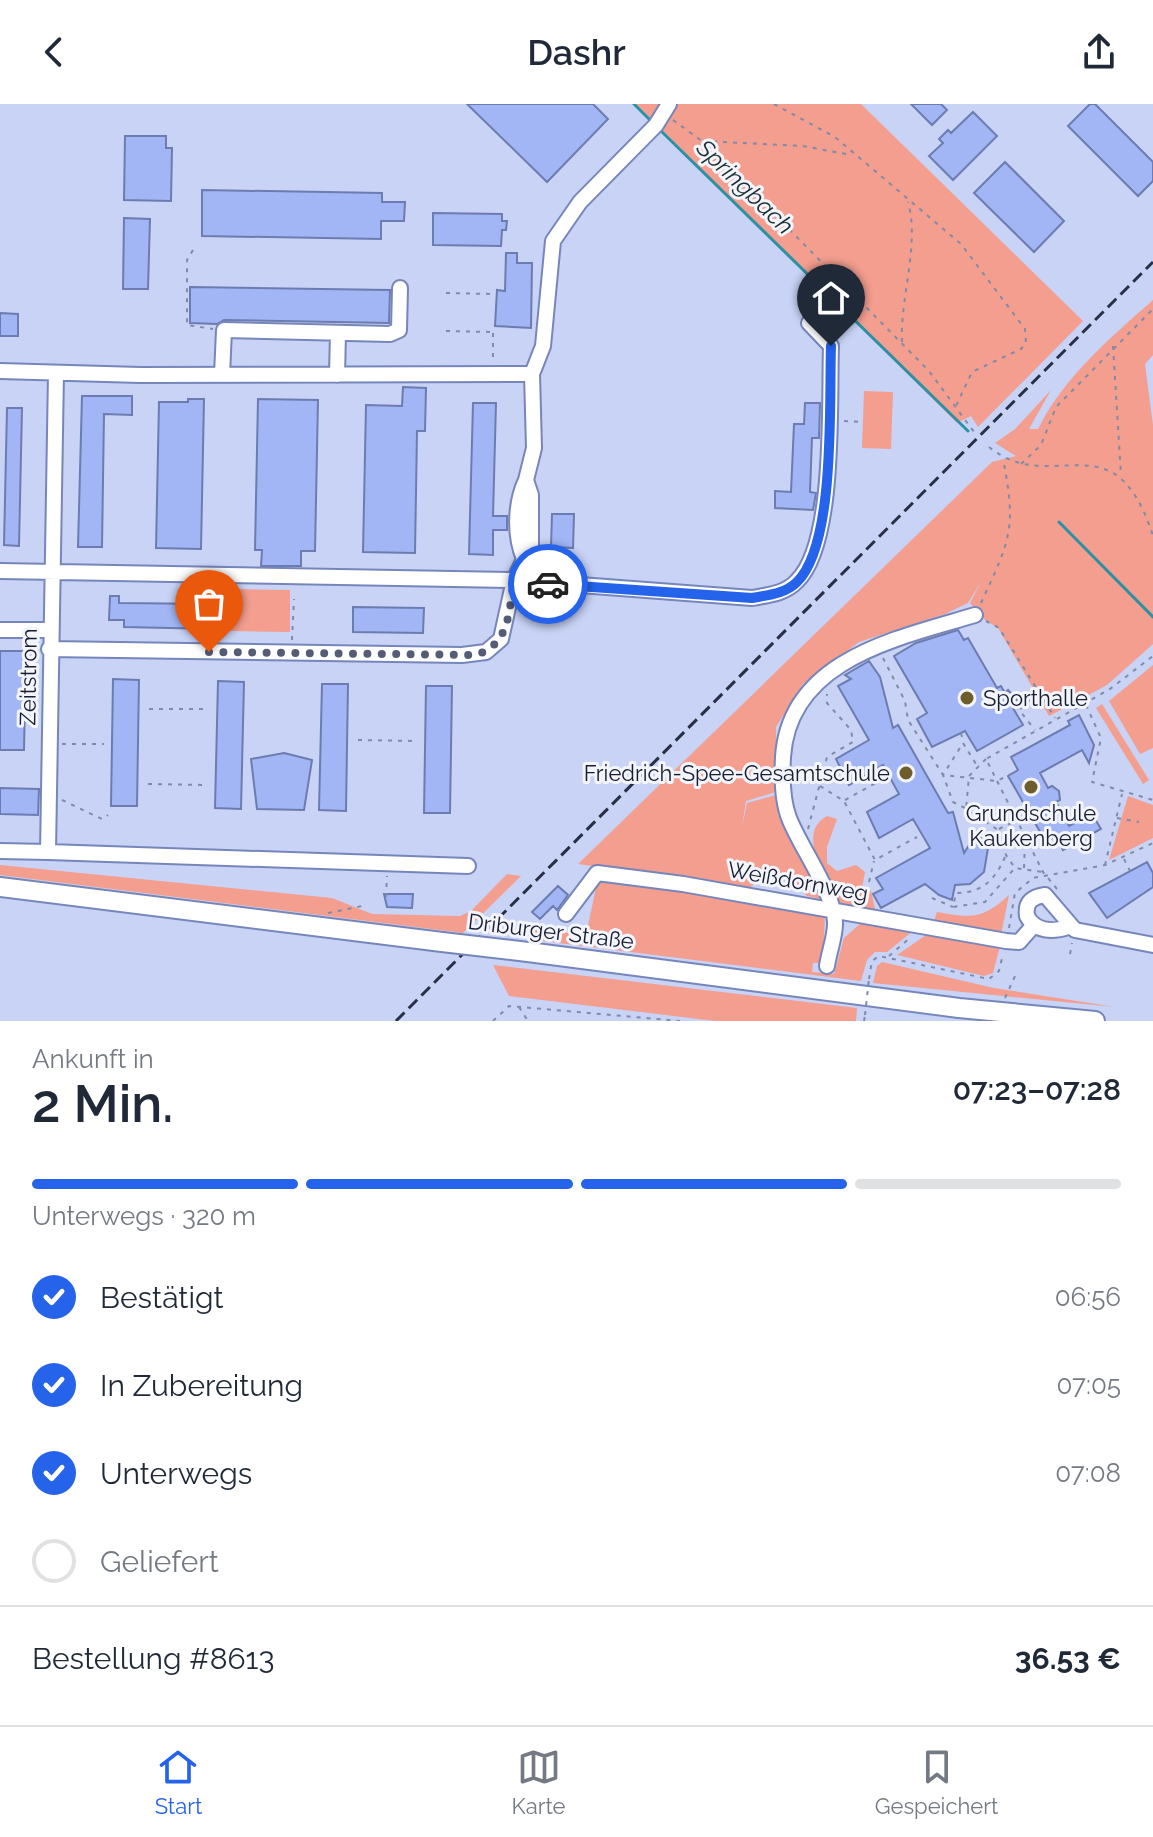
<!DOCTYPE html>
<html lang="de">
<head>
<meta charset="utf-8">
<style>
	body { margin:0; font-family:Raleway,sans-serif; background:#f2f2f3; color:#1f2937; height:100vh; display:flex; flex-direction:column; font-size:30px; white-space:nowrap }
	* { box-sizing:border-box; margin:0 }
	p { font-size:26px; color:#747a83 }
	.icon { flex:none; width:44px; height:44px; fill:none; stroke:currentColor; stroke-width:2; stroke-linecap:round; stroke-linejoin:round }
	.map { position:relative; height:917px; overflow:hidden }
	.details { display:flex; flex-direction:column; background:#fff; flex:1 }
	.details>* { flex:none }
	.pin { position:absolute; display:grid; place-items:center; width:68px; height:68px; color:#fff; margin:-82px -34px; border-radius:50% 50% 50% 0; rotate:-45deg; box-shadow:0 0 8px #0007 }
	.pin .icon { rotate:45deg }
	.courier { position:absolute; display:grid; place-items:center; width:80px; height:80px; margin:-40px; border:6px solid #2563eb; border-radius:50%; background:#fff; color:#222; box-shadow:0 2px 10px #0007 }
	.headline em { font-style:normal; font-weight:600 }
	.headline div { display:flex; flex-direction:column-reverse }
	.headline { display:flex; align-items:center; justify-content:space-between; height:136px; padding:0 32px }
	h1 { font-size:52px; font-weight:600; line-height:60px }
	.bar { display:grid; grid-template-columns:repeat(4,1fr); gap:12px 8px; align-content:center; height:96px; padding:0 32px }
	.bar i { height:10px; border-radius:6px; background:#e0e1e3 }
	.bar .active { background:#2563eb }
	.bar p { grid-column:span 4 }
	.line { display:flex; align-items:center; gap:20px; padding:0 32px; border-top:2px solid #e0e1e3 }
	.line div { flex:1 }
	ol { padding:0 32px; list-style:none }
	li { display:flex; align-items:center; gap:24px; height:88px }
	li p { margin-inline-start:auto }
	li .icon { padding:8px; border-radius:50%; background:#2563eb; color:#fff; stroke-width:4 }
	li:last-child { color:#747a83 }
	li i { width:44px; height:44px; border:4px solid #e0e1e3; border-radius:50% }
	header { display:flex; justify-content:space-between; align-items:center; height:104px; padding:0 32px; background:#fff; font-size:36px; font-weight:600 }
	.tab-bar { display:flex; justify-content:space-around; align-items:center; height:112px; border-top:2px solid #e0e1e3; background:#fff; font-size:22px; color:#747a83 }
	.tab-bar a { display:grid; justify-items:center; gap:4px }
	.tab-bar .active { color:#2563eb }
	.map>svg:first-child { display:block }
</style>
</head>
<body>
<header><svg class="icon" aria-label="back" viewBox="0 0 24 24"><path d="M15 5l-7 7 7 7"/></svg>Dashr<svg class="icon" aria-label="share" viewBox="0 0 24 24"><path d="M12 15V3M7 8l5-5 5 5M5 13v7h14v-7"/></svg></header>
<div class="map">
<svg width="1153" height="917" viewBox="0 0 1153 917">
	<rect width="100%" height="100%" fill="#c8d3f6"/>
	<!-- green -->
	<path fill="#f39e8f" d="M636 0H861L1083 217 978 323 971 312 957 319Z
		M1153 196V251L1145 260 1153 321V540L1107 581 1049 612 998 524 985 516 970 499 981 478 968 499 945 510 859 538 803 580 776 623V688L746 697 742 723 747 699 776 691 781 709 821 795 807 792 792 777 770 769 748 785 578 760 992 358 1016 352 995 339 1015 325 1051 286 1029 325H1038C1064 273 1110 234 1153 196Z
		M864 287 893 288 891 345 862 344Z
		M230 485 290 486V528L230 527Z
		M1153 561V644L1140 650 1109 597Z
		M1102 600 1149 676 1143 680 1096 604Z
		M1128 692 1153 701V734L1109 756Z
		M827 712 837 715 827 743V759L837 767 856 761 865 768 862 784 871 787 876 809 840 804 837 799C829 773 794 731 827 712Z
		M0 761 332 794 372 810 460 812 471 807 507 770 521 772 463 829 0 771Z
		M598 774 825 809 823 859H813L812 868 834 870 844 834 862 818 914 826 887 848H875L867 856 861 877 527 835 528 824 586 831Z
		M1009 791 1001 831 933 820 937 808C971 814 982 816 1009 791Z
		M929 829 1000 842 993 869 984 872 897 851Z
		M882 858 994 884 1115 903 873 879 877 862Z
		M493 861 857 904 856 917H715L509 892Z"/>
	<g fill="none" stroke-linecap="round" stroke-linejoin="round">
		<!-- stream -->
		<path stroke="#2c91a2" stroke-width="3" d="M634 0 651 17
			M659 25 968 327
			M1059 418 1153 513"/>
	</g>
	<!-- building -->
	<path fill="#a2b6f5" stroke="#6c7cb0" stroke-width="2" d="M467 0H593L608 15 547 78Z
		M911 0H941L947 6 932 21Z
		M1090 0H1095L1153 58V77L1138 92 1068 22Z
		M973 8 997 32 953 76 929 52 943 39 939 35 948 26 951 29Z
		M125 32H166V44H172L171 97 124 96Z
		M1005 58 1064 117 1034 148 974 89Z
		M202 86 382 89V98H405L404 117H381V135L202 132Z
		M433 109 502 110V117H507L506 126H502L501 142 433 141Z
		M124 114 150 115 148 185H123Z
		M506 149H517V159H532L531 224 495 222 497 186 505 187Z
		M190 183 390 186 389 219 224 216 217 220 190 219Z
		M0 209 18 210V232H0Z
		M403 283 426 284 425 327H417L415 449 363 448 366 301 402 302Z
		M82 292H132V311L104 310 102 443H78Z
		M188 295H204L201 445 156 444 159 298H188Z
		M258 295 318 296 315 447H301V462H261L262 446H255Z
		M473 299H496L493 412H507V426H493V451L469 450Z
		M805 299H820L819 334H812L810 388 816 389 813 406 775 404V387L791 388 794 320H804Z
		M7 304H22L19 442 4 441Z
		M552 410H574L573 444 551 443Z
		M110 492H119V499L215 500V525L124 523V516H109Z
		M353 503 424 504 423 529 353 528Z
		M958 526 964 536 968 534 997 584 1001 582 1005 589 1008 586 1020 599 1013 604 1023 621 977 647 965 627 932 643 917 615 927 609 894 552 916 539Z
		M0 547H26L24 646H0Z
		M869 557 880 573 893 624 898 621 948 709 953 708 964 749 977 729 988 744 984 768 970 780 955 781 952 796 939 791 925 780 881 804 873 790 883 785 876 774 930 744 913 715 879 734 867 708 899 690 883 661 849 681 836 655 869 636 838 582 851 575 845 571Z
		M113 575 139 576 137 702H111Z
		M218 577 244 578 241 705 215 704Z
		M322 580H348L346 707 319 706Z
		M426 582H452L450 709H424Z
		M1079 611 1094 641 1089 659 1082 646 1040 669 1048 684 1052 682 1059 687 1060 696 1056 698 1069 722 1092 710 1101 725 1063 746 1056 732 1046 738 1008 672 1018 666 1011 653 1070 621 1068 617Z
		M284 649 312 656 304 706 257 705 251 655Z
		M0 684 39 685 38 711 0 710Z
		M1147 758 1153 769V783L1107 814 1089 789Z
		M558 782 568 791 557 806 553 802 540 815 532 808Z
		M384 790H413L412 804 387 803Z"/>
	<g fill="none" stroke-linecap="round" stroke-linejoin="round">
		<defs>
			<path id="minor" d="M0 267 140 271 532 270 543 242 553 137 580 98 656 21 669 0
				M222 271 224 226 390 230 399 226 400 184
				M337 271 338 229
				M524 455C514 431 515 399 526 376
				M0 467 514 476 752 494C768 491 785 490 797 477 836 439 829 297 831 242L809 219
				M0 526H50
				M49 545 462 551 486 548 501 535 514 476 531 441V391L526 376 534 344 532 270
				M0 747 48 748 56 269
				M48 748 468 762
				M566 810 597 769 683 780 1006 837 1019 838 1034 821
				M1068 823C1053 828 1035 828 1027 812 1025 798 1032 793 1045 791L1075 826 1153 841
				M827 862C829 848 835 833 835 820 836 792 799 741 789 714 782 696 782 672 783 653 789 555 899 534 975 511"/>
			<path id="major" d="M0 783 442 838
				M528 848 959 904 1095 917"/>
		</defs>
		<!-- minor casing -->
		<use href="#minor" stroke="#7686bb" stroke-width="18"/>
		<!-- major casing -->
		<use href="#major" stroke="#7686bb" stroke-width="22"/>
		<!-- path -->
		<path stroke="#818aa8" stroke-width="2" stroke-dasharray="4 6" stroke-linecap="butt" d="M774 0 835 33 961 140 1025 225 1026 239 1021 245 972 268 956 302
			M673 16 702 37 929 267 974 328
			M703 37 803 42 851 51
			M193 146 187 156V221L213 225
			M446 189 493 190
			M446 227 493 228
			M493 229V256
			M902 238C900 192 920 141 908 98
			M1113 242 1121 371
			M844 317 863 318
			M989 343C1053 395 1114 310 1153 432
			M1021 360 1041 341 1056 303 1153 205
			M981 499C1010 436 1017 425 1003 355
			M986 517 999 524 1055 614
			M292 536 294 495
			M883 554 905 597 908 616 943 671 997 677 1013 669
			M1086 601 1101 634 1092 678 1153 696
			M1016 602 1035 626
			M149 605H208
			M1020 605 1038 589
			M961 629 963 637
			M358 636 416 637
			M62 640H104
			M986 655 969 672 966 705 998 726 1006 751 1015 764 1042 768
			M148 680 206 681
			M820 682 844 697 875 756 917 733
			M62 696 102 715 108 711
			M845 696 883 675
			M965 704 953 698 943 671 963 639 976 660
			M1117 714 1139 718
			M808 725 827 653 853 638 851 626 827 599V590
			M999 725 1017 716
			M1005 753C995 776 982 789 956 789L953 803 985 798 1014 765
			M1124 755 1130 767
			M1105 761 1122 690
			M1024 764 1025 735
			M869 778 874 757
			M1057 785 1043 768 986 655 1110 585 1153 552
			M386 793 387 772
			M932 794 953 803
			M328 809 362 802
			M1009 824 1015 789 1033 774 1105 761 1153 739
			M1070 850 1072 839
			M889 852 911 833
			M869 875 872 857 879 852 989 875 999 867 1003 850
			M1005 894 1016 870
			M519 903 528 917
			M493 917 509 902 680 917
			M864 917 865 911"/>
		<!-- minor -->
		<use href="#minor" stroke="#fff" stroke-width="14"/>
		<!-- major -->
		<use href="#major" stroke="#fff" stroke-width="18"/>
		<!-- rail -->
		<path stroke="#282f45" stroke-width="3" stroke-dasharray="12 6" stroke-linecap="butt" d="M396 917 1153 158"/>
		<defs>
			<path id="major-bridge" d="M442 838 528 848"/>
		</defs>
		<!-- major-bridge casing -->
		<use href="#major-bridge" stroke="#7686bb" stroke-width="22" stroke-linecap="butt"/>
		<!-- path-bridge -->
		<path stroke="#818aa8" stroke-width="2" stroke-dasharray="4 6" stroke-linecap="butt" d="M865 911 869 875"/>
		<!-- major-bridge -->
		<use href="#major-bridge" stroke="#fff" stroke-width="18"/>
	</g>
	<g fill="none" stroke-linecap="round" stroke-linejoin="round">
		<!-- done -->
		<path stroke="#545c76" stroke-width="8" stroke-dasharray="0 14.4" d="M209 548 474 551C510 543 509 506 514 476L548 480"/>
		<!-- route -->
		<path stroke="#2563eb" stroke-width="10" d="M548 480 752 494C768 491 785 490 797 478 836 440 829 297 831 242"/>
	</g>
	<!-- markers -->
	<g fill="#6e5d2b" stroke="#f3f5fb" stroke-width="3">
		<circle cx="967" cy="594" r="8"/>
		<circle cx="906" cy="669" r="8"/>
		<circle cx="1031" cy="683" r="8"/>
	</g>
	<g text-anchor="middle" stroke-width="6" stroke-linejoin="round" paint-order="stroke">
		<!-- street labels -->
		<g font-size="22" fill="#161c31" stroke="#f3f5fb">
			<text transform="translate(28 573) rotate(-89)" y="8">Zeitstrom</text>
			<text transform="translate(798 777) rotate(10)" y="8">Weißdornweg</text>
			<text transform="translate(551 827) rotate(7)" y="8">Driburger Straße</text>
		</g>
		<!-- poi labels -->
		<g font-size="22" fill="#161c31" stroke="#f3f5fb" text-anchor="start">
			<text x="983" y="602">Sporthalle</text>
			<text x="890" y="677" text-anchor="end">Friedrich-Spee-Gesamtschule</text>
			<text x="1031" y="717" text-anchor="middle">Grundschule<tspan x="1031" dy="25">Kaukenberg</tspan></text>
		</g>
		<!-- water labels -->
		<g font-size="24" font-style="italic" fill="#1a3034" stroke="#f3f5fb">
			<text transform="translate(745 83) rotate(44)" y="8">Springbach</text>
		</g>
	</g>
</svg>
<div class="pin" style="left:209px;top:548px;background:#ea580c"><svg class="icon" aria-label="bag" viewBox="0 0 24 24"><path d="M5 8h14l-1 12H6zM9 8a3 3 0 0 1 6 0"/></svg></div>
<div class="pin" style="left:831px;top:242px;background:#1f2937"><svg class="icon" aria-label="home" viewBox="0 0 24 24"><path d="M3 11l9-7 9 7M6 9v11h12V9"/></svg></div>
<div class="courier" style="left:548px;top:480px"><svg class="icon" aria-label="car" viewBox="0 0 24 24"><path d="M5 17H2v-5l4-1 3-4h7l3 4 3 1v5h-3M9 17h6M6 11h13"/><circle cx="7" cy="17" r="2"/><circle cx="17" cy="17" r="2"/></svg></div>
</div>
<section class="details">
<div class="headline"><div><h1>2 Min.</h1><p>Ankunft in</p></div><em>07:23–07:28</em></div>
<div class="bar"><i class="active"></i><i class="active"></i><i class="active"></i><i></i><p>Unterwegs · 320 m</p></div>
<ol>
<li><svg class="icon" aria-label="check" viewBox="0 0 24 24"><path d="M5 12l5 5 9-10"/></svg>Bestätigt<p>06:56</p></li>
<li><svg class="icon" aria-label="check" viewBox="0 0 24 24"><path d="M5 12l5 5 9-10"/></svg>In Zubereitung<p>07:05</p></li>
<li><svg class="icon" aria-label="check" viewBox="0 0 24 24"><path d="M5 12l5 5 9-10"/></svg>Unterwegs<p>07:08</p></li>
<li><i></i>Geliefert</li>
</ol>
<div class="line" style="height:104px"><div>Bestellung #8613</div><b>36.53 €</b></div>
</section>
<nav class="tab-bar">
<a class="active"><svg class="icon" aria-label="home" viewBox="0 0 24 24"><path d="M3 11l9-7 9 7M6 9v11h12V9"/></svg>Start</a>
<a><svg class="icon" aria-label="map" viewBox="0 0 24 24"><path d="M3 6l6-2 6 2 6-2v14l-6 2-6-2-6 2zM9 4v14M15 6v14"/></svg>Karte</a>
<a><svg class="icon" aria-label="saved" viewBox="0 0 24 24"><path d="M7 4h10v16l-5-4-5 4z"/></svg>Gespeichert</a>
</nav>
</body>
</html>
